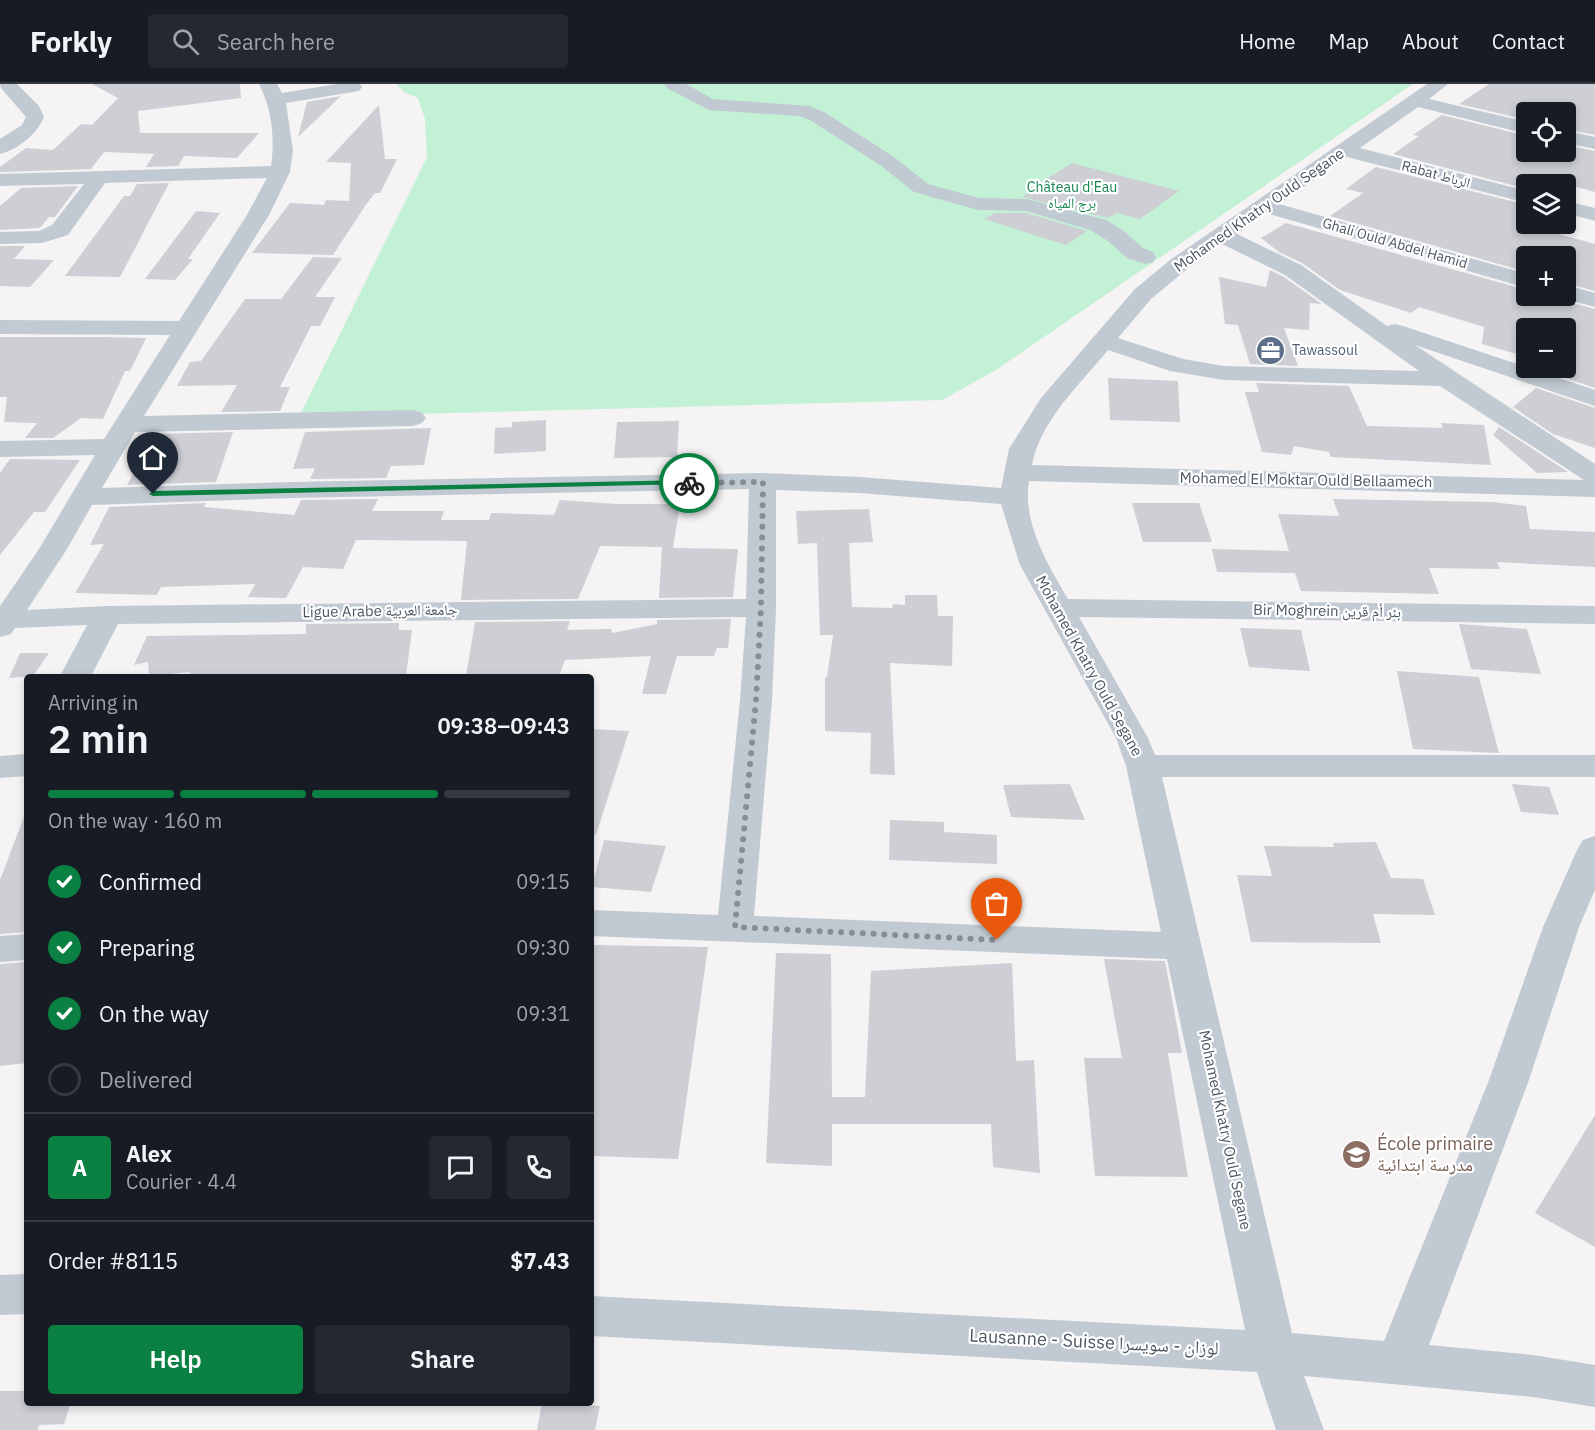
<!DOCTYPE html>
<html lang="en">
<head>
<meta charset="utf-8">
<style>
	body { margin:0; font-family:"IBM Plex Sans","Noto Naskh Arabic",sans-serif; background:#242831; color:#f1f3f6; height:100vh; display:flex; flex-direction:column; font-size:22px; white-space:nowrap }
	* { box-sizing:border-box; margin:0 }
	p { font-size:20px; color:#9ea1a6 }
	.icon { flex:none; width:33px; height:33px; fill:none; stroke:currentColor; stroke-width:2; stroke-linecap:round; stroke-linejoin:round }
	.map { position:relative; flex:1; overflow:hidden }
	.details { position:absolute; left:24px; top:590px; width:570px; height:732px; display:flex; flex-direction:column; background:#171b24; border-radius:6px; box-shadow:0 3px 9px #0003 }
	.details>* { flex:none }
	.tools { position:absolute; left:1516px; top:18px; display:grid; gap:12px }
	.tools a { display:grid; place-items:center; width:60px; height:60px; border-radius:6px; background:#171b24; box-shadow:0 3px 9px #0003; font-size:30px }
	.pin { position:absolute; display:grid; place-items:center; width:51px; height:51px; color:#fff; margin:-62px -26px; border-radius:50% 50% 50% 0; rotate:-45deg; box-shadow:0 0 6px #0007 }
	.pin .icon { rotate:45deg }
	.courier { position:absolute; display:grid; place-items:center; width:60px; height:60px; margin:-30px; border:4px solid #0b8043; border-radius:50%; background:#fff; color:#222; box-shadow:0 2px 8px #0007 }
	.head em { font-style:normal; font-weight:600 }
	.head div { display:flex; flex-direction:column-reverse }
	.head { display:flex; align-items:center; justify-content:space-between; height:102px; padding:0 24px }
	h1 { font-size:39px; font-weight:600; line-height:45px }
	.bar { display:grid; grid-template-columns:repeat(4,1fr); gap:9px 6px; align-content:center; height:72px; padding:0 24px }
	.bar i { height:8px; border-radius:4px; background:#363941 }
	.bar .current { background:#0b8043 }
	.bar p { grid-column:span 4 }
	.line { display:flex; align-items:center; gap:15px; padding:0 24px; border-top:2px solid #363941 }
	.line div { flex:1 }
	.round { display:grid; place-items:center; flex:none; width:63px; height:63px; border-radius:6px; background:#242831 }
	ol { padding:0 24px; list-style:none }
	li { display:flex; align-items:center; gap:18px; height:66px }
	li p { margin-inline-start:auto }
	li .icon { padding:6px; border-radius:50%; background:#0b8043; color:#fff; stroke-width:4 }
	li:last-child { color:#9ea1a6 }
	li i { width:33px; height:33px; border:3px solid #363941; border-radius:50% }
	.cta { display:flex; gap:12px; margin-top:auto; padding:12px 24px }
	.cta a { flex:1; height:69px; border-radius:6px; background:#0b8043; color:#fff; font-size:24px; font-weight:600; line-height:69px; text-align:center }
	.cta a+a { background:#242831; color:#f1f3f6 }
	header { display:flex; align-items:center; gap:36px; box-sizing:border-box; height:84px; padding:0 30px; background:#171b24; border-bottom:2px solid #363941 }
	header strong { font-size:28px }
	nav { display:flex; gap:33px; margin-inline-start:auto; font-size:21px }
	.search { width:420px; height:54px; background:#242831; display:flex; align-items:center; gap:15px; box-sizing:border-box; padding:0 21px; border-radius:6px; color:#9ea1a6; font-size:22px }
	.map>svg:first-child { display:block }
</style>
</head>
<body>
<header>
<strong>Forkly</strong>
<div class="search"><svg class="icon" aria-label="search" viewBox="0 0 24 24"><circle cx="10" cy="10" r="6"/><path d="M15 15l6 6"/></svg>Search here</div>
<nav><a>Home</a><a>Map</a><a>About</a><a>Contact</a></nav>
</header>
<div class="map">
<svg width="1595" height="1346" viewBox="0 0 1595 1346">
	<rect width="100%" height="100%" fill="#f5f3f3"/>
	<!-- green -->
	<path fill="#c3f1d5" d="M396 0H1413L996 286 942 316 299 333 427 73 425 35 418 14 404 8Z"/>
	<!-- building -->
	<path fill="#cdcfd5" d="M92 0H240L241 14 138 27 140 49H259L237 74 184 72 178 82 146 83 154 70 104 68 91 85 0 88V83L26 64 53 66 81 40 92 41 118 14Z
		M1489 0H1595V51L1566 45V28H1527V36L1459 20Z
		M341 12 298 53 307 18Z
		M379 21 385 75H397L380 109H375L365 122 333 171 252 169 290 119 324 121 326 116 349 117 351 79 326 78Z
		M1442 31 1527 52V68H1566V61L1595 67V108L1566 100H1527V105L1393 70 1419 52 1413 51Z
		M1072 79 1179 107 1140 135 1117 129 1108 134 1022 113 1033 106 1030 105Z
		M1376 83 1527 121V135L1521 140 1595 160V207L1566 199V172H1527V188L1330 132 1363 109 1346 105Z
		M169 99 120 193 65 192 124 112H130L137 100Z
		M78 102 55 133H49L40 144 0 146V122L21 104Z
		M196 127 220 129 188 175H193L175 196 145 195Z
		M995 129H1026L1087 147 1066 161 984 135Z
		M1286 139 1527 206V212H1556L1557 215 1595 225V304L1554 290 1561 284H1566V244H1527V273L1482 260 1484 243 1419 223 1411 229 1340 206 1302 179 1279 168 1261 154Z
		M0 162H25L14 175 54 176 30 203 0 202Z
		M313 173 342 174 315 213H335L320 242H311L280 303H290L280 327 221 328 237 301 177 302 190 278 201 277 245 215H281Z
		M1270 186 1284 193 1322 220 1310 219 1309 246 1284 244 1298 282 1250 280 1238 241 1225 240 1219 193 1266 203Z
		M0 253H103L146 254 130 287H125L103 335 81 334 53 354H25L37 339 4 338 7 313H0Z
		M1108 294 1178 297 1180 338 1110 336Z
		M1256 299 1349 302 1367 342 1443 344 1441 339 1484 341 1491 381 1331 373 1329 368 1294 362 1291 371 1262 368 1245 308H1259Z
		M1536 304 1595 324V364L1553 350 1513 323Z
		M546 336V367L494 370 495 344 512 343V338Z
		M679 337 677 373 614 374 617 338Z
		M1499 343 1568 388 1537 389 1493 351Z
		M431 344 424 381 391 382 386 394 310 395 315 384 293 385 305 348Z
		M233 348 216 398 127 401 153 350Z
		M10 375 80 376 45 428H34L0 471V389Z
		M378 415 372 427H444L441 436H489L491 429 554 431 560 416 616 420H680L673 464 738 465 733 513 659 514 662 463 600 462 578 515 461 516 467 457 356 456 343 485 303 483 286 514 248 513 255 500 161 503 157 511 75 509 104 460 90 461 109 423 206 419 204 423 294 431 301 416Z
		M1333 415 1492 418 1526 422 1530 445 1595 448V483L1497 478 1500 485 1429 484 1439 510 1301 507 1295 489 1217 488 1212 465 1289 467 1278 430 1339 432Z
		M1132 419H1199L1212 458H1143Z
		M869 425 873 458 849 459 852 523 892 524 893 520 905 521V511H937L938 532H953L952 582 890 579 895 691 870 690 871 649 825 647V593H827L833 551H820L817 459 798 460 796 427Z
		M731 535 728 564H717L714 572H677L666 610H642L651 572 565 576 559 592H466L475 538 570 537 567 546 611 545 612 549 657 540V536Z
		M399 539V546H412L406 592H190V588L149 592 148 578 134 581 147 552 306 550V540Z
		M1459 540 1527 545 1541 590 1471 585Z
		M1240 544 1301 546 1310 587 1249 583Z
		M20 569H49L33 592 9 594Z
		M1397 587 1479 593 1499 669 1413 665Z
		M591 645 629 647 596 751 591 750Z
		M1070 700 1085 736 1011 733 1003 701Z
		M1512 700 1549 703 1559 731 1521 728Z
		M25 730H27V848L0 850V796Z
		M890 736 944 738V748L997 751V780L889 776Z
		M604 756 666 762 651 808 592 803Z
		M1376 758 1391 794 1423 795 1435 831 1373 830 1381 859 1251 858 1237 791 1272 792 1264 762 1334 763 1333 759Z
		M591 861 708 863 678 1075 591 1072Z
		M776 869 831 870 832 1013H865L871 887 1012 879 1016 977 1034 976 1040 1089 993 1083 991 1040H832V1082L766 1079Z
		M1104 875 1165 877 1182 969H1168L1188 1093 1095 1092 1084 974H1122Z
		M27 878V979L0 982V880Z
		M1595 1031V1163L1535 1129Z
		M0 1307H27V1318H71L64 1340 39 1341 38 1346H0Z
		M542 1318 600 1322 595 1346H537Z"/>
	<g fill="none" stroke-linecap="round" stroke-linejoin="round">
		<!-- minor -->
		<path fill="#c1cad2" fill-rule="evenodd" d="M0 0H17L39 22 44 33C37 50 19 65 0 70V55L22 41 26 33 1 4Z
			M259 0H277L282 9 337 0H360L362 3 359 7 353 8 286 19 293 67 290 88 269 131 144 332 413 326 422 329 426 334 422 339 413 342 135 348 102 404 291 398 763 389 859 393 1001 404 1009 365 1041 314 1135 205 1170 176 1427 0H1448L1429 15 1527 38V50L1418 23 1360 64 1527 107V119L1347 73 1279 120 1527 190V204L1266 129 1237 150 1301 181 1387 242 1395 240 1403 242 1595 306V322L1415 261 1595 380V413L1029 397C1022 438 1048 481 1068 515L1595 522V540L1079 533 1148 654 1155 671H1595V693H1162L1292 1249 1384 1257 1489 996 1543 843 1578 764 1583 756 1595 752V806L1579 843 1529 996 1429 1261 1533 1271 1595 1281V1323L1533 1313 1304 1292 1324 1346H1276L1257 1288 591 1252V1212L1245 1246 1167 875 591 852V826L718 831 740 616 746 533 118 540 91 592H60L87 541 15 544 11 550 0 553V522L39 465 95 371 0 373V357L104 355 170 251 0 250V236L179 237 247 131 267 94 105 99 68 151 42 159 0 160V148L39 147 52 141 84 100 0 102V90L271 82C275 54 272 25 259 0ZM1222 160 1285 191 1419 287 1224 282 1183 275 1118 254 1151 215 1186 186ZM1108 266 1170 287 1224 296 1440 302 1584 396 1032 381C1040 337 1080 300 1108 266ZM749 405 746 515 107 522 27 526 67 465 92 421 291 414ZM776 406 859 409 1001 420 1020 481 1116 654 1126 682 1161 848 754 832 772 616 776 524Z
			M664 0H686L713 15 809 22 824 28 894 73 928 100 979 114 1027 115 1106 136 1124 147 1143 164 1153 168 1156 173 1153 178 1145 180 1127 174 1108 157 1090 146 1026 127 978 126 914 108 880 81 810 36 799 32 709 26 667 4Z
			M1566 47 1595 53V65L1566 59Z
			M1566 117 1595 124V137L1566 129Z
			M1566 201 1595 209V223L1558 213 1566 212Z
			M27 670V692L0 694V672Z
			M27 850V876L0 878V852Z
			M27 1190V1230L0 1231V1191Z"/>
	</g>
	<!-- route -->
	<path fill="#0b8043" d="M689 396 692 397V400L153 412 149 410 153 407Z"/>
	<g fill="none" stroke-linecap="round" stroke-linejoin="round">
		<!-- done -->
		<path stroke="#868d94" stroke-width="6" stroke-dasharray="0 10.8" d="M689 399 763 398 761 524 756 616 735 843 997 856"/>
	</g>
	<!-- icons -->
	<defs>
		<symbol id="office-disc" viewBox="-11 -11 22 22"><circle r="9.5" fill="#5c6f8a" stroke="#fff"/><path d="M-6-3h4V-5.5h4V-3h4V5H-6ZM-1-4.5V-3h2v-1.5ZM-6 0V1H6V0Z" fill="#fff"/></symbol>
		<symbol id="school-disc" viewBox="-11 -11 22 22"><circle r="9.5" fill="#8d6e63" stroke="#fff"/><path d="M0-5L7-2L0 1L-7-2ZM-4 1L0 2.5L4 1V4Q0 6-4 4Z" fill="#fff"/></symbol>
	</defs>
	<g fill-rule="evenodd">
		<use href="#office-disc" x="1254" y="250" width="33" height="33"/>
		<use href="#school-disc" x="1340" y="1054" width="33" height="33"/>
	</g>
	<g text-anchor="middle" stroke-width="4.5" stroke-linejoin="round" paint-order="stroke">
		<!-- far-street labels -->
		<g font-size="14" fill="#4a5661" stroke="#fff">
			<text transform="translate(1436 90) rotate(15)" y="5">Rabat الرباط</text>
			<text transform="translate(1395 159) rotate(16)" y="5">Ghali Ould Abdel Hamid</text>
		</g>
		<!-- far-park labels -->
		<g font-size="14" fill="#17864f" stroke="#fff">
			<text x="1072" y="108">Château d'Eau<tspan x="1072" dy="16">برج المياه</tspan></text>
		</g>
		<!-- far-service labels -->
		<g font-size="14" fill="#4e5e75" stroke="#fff" text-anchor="start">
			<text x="1292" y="271">Tawassoul</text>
		</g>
		<!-- street labels -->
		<g font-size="15" fill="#4a5661" stroke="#fff">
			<text transform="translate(1259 126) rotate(-35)" y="5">Mohamed Khatry Ould Segane</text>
			<text transform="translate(1306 396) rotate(1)" y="5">Mohamed El Moktar Ould Bellaamech</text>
			<text transform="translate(380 527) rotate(-1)" y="5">Ligue Arabe جامعة العربية</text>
			<text transform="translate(1327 527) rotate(1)" y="5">Bir Moghrein بئر أم قرين</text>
			<text transform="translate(1089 582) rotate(61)" y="5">Mohamed Khatry Ould Segane</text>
			<text transform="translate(1225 1046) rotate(78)" y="5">Mohamed Khatry Ould Segane</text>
		</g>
		<!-- near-education labels -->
		<g font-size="18" fill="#785e54" stroke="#fff" text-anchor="start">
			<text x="1377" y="1066">École primaire<tspan x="1377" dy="21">مدرسة ابتدائية</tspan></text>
		</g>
		<!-- near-street labels -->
		<g font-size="18" fill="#4a5661" stroke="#fff">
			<text transform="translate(1094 1258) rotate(3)" y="6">Lausanne - Suisse لوزان - سويسرا</text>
		</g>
	</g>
</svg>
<div class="tools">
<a><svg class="icon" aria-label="locate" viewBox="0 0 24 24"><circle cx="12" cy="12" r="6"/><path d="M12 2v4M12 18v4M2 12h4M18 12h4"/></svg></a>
<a><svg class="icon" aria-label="layers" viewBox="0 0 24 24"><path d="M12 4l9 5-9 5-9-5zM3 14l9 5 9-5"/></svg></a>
<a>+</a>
<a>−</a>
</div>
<div class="pin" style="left:997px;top:856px;background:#ea580c"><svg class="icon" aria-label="bag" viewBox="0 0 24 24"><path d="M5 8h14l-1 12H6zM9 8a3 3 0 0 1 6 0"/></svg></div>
<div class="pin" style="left:153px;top:410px;background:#1f2937"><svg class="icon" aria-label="home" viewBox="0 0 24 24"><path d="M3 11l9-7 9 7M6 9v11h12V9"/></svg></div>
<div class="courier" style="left:689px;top:399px"><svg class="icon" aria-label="bike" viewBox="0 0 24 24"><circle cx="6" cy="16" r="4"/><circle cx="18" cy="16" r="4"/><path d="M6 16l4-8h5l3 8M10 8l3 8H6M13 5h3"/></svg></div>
<section class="details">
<div class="head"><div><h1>2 min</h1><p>Arriving in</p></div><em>09:38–09:43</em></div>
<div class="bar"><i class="current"></i><i class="current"></i><i class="current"></i><i></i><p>On the way · 160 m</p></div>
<ol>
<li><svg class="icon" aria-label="check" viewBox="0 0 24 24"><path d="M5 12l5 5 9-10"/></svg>Confirmed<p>09:15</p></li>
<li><svg class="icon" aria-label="check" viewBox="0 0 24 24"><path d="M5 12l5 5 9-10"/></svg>Preparing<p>09:30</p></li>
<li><svg class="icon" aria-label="check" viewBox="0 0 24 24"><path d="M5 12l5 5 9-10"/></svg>On the way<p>09:31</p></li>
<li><i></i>Delivered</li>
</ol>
<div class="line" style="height:108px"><b class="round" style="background:#0b8043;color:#fff">A</b><div><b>Alex</b><p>Courier · 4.4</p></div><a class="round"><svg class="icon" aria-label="chat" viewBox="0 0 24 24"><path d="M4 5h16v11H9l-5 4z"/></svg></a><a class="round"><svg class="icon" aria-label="phone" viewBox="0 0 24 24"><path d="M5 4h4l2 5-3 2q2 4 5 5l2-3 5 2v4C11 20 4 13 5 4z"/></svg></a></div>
<div class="line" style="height:78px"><div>Order #8115</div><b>$7.43</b></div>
<div class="cta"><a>Help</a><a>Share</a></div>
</section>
</div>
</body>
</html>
